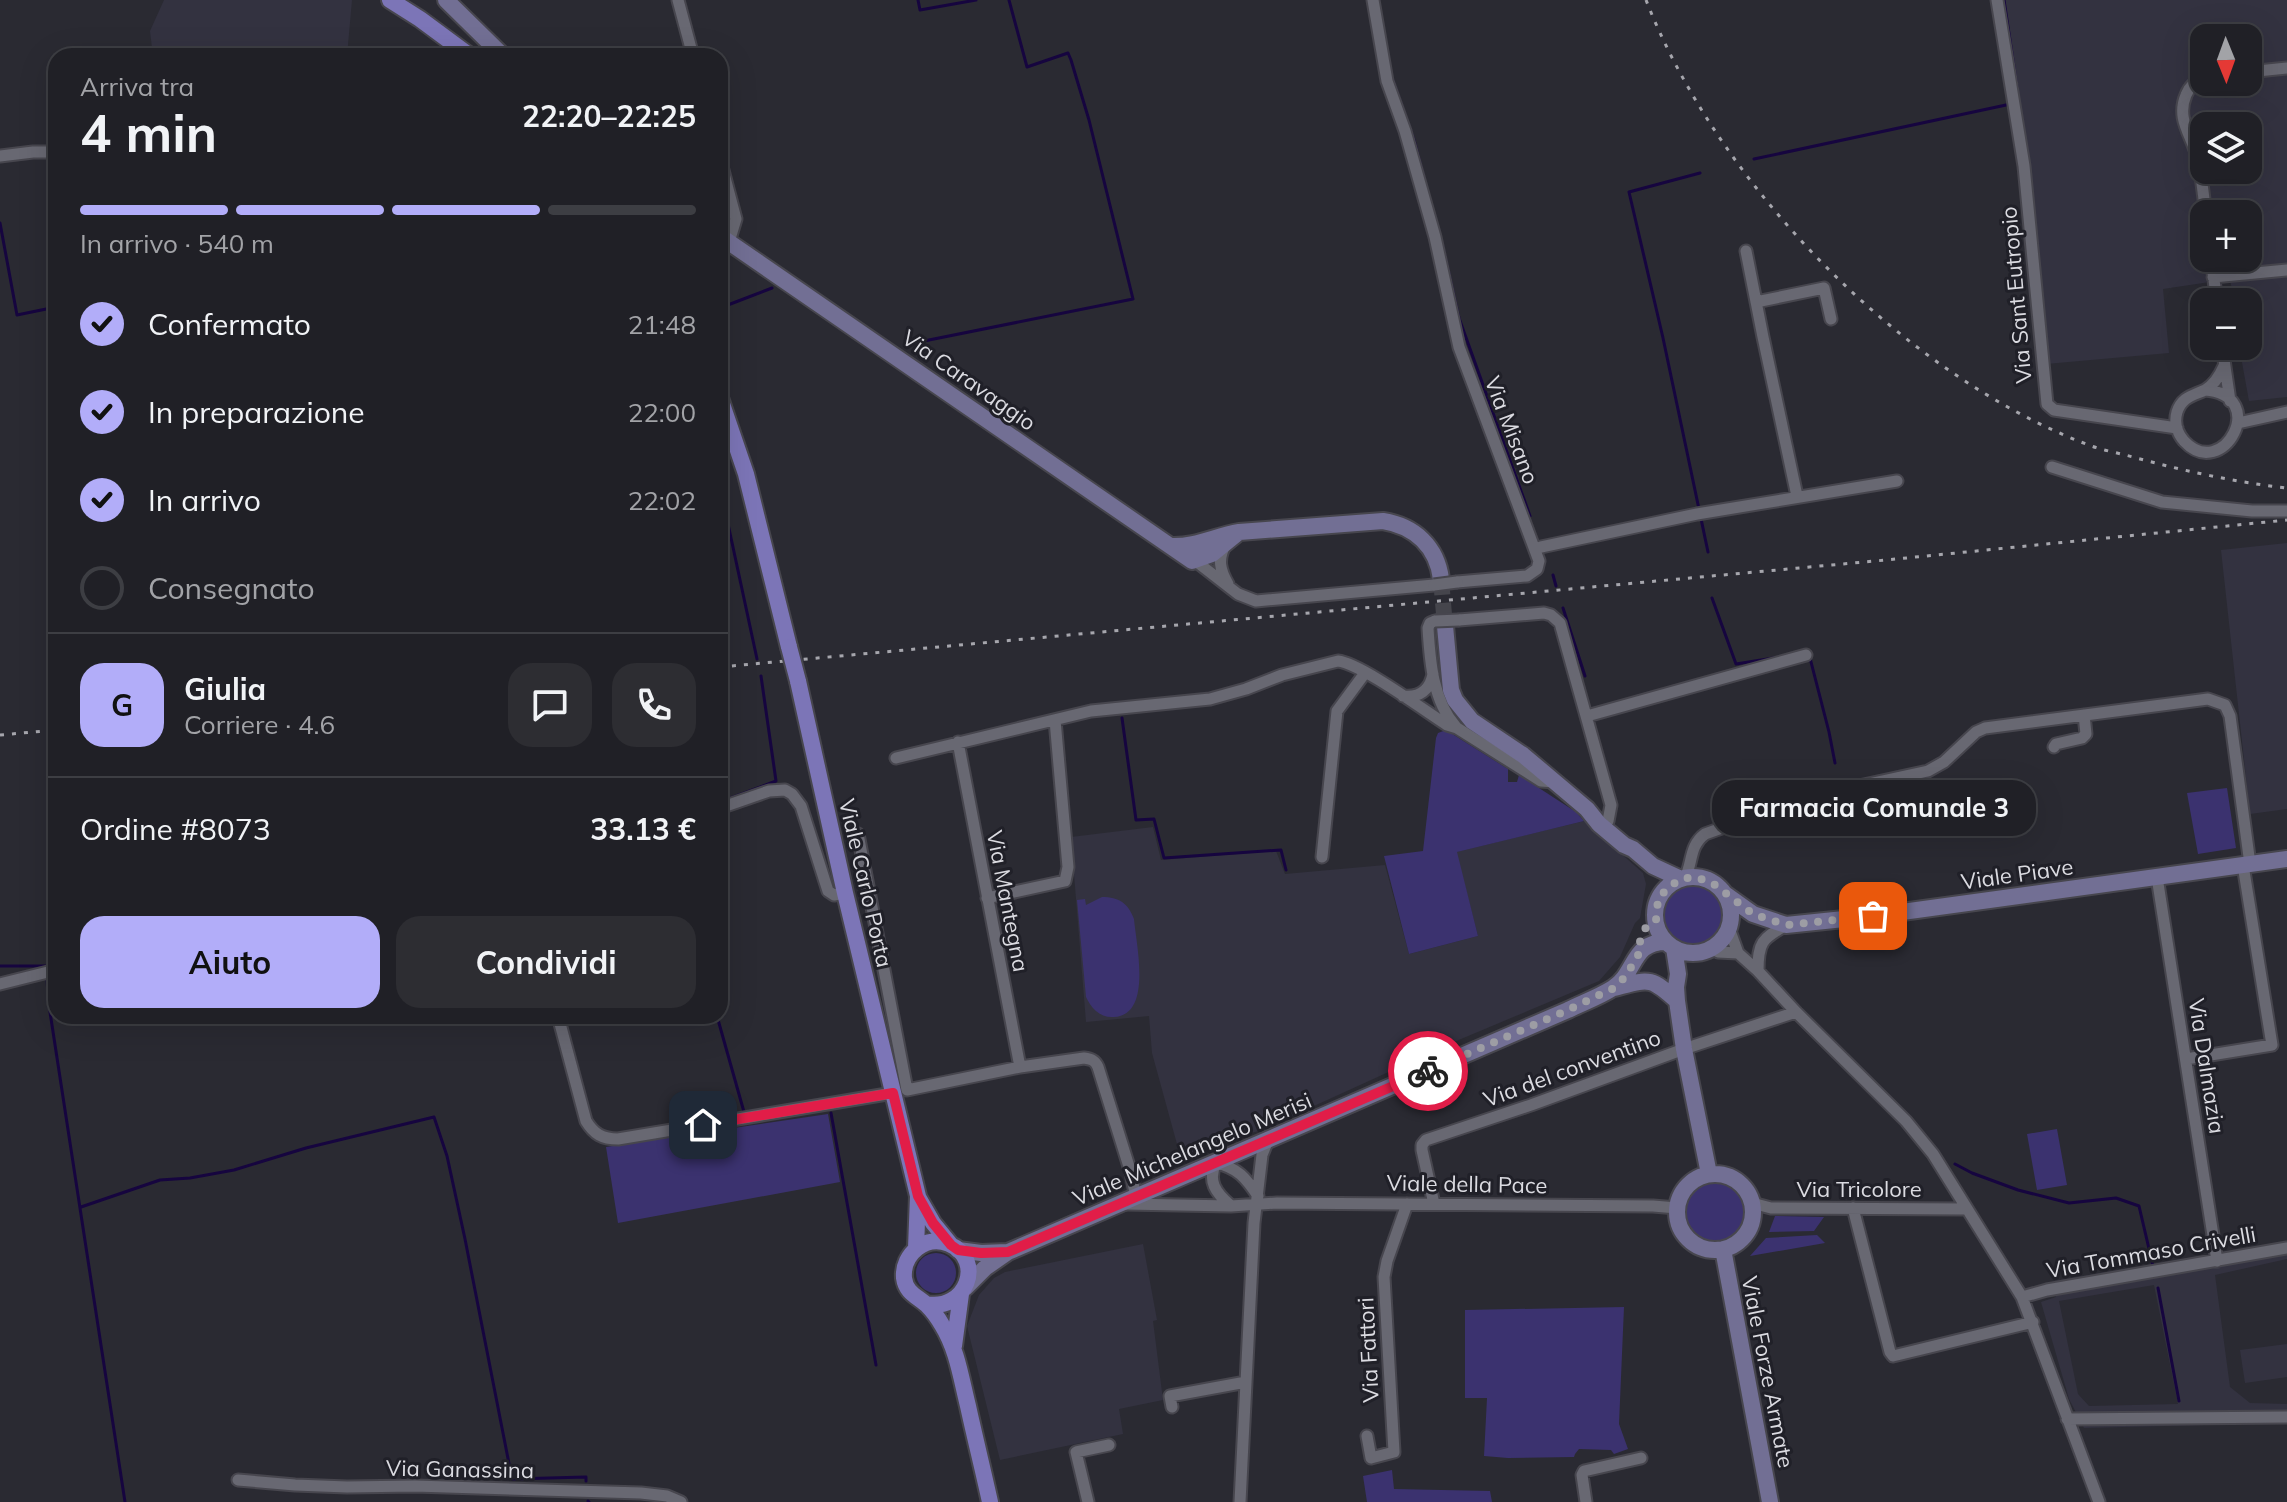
<!DOCTYPE html>
<html lang="it">
<head>
<meta charset="utf-8">
<style>
	body { margin:0; font-family:Mulish,sans-serif; background:#2d2d32; color:#f1f3f6; height:100vh; display:flex; flex-direction:column; font-size:30px; white-space:nowrap }
	* { box-sizing:border-box; margin:0 }
	p { font-size:26px; color:#a2a3a7 }
	.icon { flex:none; width:44px; height:44px; fill:none; stroke:currentColor; stroke-width:2; stroke-linecap:round; stroke-linejoin:round }
	.map { position:relative; flex:1; overflow:hidden }
	.side { position:absolute; left:48px; top:48px; width:680px; height:976px; display:flex; flex-direction:column; background:#202026; border-radius:24px; box-shadow:0 8px 32px #0002,0 0 0 2px #3d3e43 }
	.side>* { flex:none }
	.needle { width:52px; rotate:179deg }
	.controls { position:absolute; left:2190px; top:24px; display:grid; gap:16px }
	.controls a { display:grid; place-items:center; width:72px; height:72px; border-radius:16px; background:#202026; box-shadow:0 8px 32px #0002,0 0 0 2px #3d3e43; font-size:40px }
	.pin { position:absolute; display:grid; place-items:center; width:68px; height:68px; color:#fff; margin:-34px; border-radius:16px; box-shadow:0 4px 12px #0006 }
	.courier { position:absolute; display:grid; place-items:center; width:80px; height:80px; margin:-40px; border:6px solid #e11d48; border-radius:50%; background:#fff; color:#222; box-shadow:0 2px 10px #0007 }
	.bubble { position:absolute; height:56px; border-radius:24px; background:#202026; box-shadow:0 8px 32px #0002,0 0 0 2px #3d3e43; font-size:26px; font-weight:700; line-height:56px; text-align:center }
	.head em { font-style:normal; font-weight:700 }
	.head div { display:flex; flex-direction:column-reverse }
	.head { display:flex; align-items:center; justify-content:space-between; height:136px; padding:0 32px }
	h1 { font-size:52px; font-weight:700; line-height:60px }
	.bar { display:grid; grid-template-columns:repeat(4,1fr); gap:12px 8px; align-content:center; height:96px; padding:0 32px }
	.bar i { height:10px; border-radius:6px; background:#3d3e43 }
	.bar .active { background:#b2adf9 }
	.bar p { grid-column:span 4 }
	.line { display:flex; align-items:center; gap:20px; padding:0 32px; border-top:2px solid #3d3e43 }
	.line div { flex:1 }
	.round { display:grid; place-items:center; flex:none; width:84px; height:84px; border-radius:24px; background:#2d2d32 }
	ol { padding:0 32px; list-style:none }
	li { display:flex; align-items:center; gap:24px; height:88px }
	li p { margin-inline-start:auto }
	li .icon { padding:8px; border-radius:50%; background:#b2adf9; color:#111; stroke-width:4 }
	li:last-child { color:#a2a3a7 }
	li i { width:44px; height:44px; border:4px solid #3d3e43; border-radius:50% }
	.action { display:flex; gap:16px; margin-top:auto; padding:16px 32px }
	.action a { flex:1; height:92px; border-radius:24px; background:#b2adf9; color:#111; font-size:32px; font-weight:700; line-height:92px; text-align:center }
	.action a+a { background:#2d2d32; color:#f1f3f6 }
	.map>svg:first-child { display:block }
</style>
</head>
<body>
<div class="map">
<svg width="2287" height="1502" viewBox="0 0 2287 1502">
	<rect width="100%" height="100%" fill="#2a2a32"/>
	<!-- built -->
	<path fill="#333240" fill-rule="evenodd" d="M164 0H352L347 56H153L150 31Z
		M2004 0H2287V397L2249 401 2239 346H2248V302H2234L2230 279 2163 289 2169 353 2046 364ZM2204 38H2248V82H2204ZM2204 126H2248V170H2204ZM2204 214H2248V258H2204Z
		M2287 543V809L2250 814 2221 550Z
		M1584 821 1643 873 1646 884 1640 918 1635 923 1620 957 1599 981 1461 1039 1259 1131 1250 1133 1234 1130 1228 1134 1222 1145 1180 1155 1152 1053 1149 1016 1086 1022 1071 837 1153 827 1161 860 1276 851 1285 874 1385 865 1409 954 1478 936 1456 852Z
		M2287 1241V1259L2215 1275 2230 1387 2250 1403 2287 1404V1423L2084 1428 2069 1399 2041 1302 2056 1297 2054 1281ZM2154 1285 2178 1404 2089 1406 2078 1394 2059 1301Z
		M1143 1244 1157 1320 1153 1321 1163 1400 1119 1409 1123 1434 1000 1460 967 1326 979 1295 994 1278 1005 1272Z
		M2287 1344V1377L2245 1383 2240 1350Z"/>
	<!-- green -->
	<path fill="#3b326f" d="M1446 730 1508 769V782H1517L1519 775 1576 812 1584 821 1457 852 1478 936 1409 954 1384 856 1423 851 1436 738 1438 733Z
		M2227 788 2236 848 2198 854 2187 793Z
		M1662 915a31 31 0 1 1 62 0a31 31 0 1 1-62 0Z
		M1102 897C1119 897 1128 903 1134 919 1136 944 1153 1015 1114 1017 1100 1018 1091 1008 1086 997L1077 900 1085 899 1086 905Z
		M828 1114 840 1182 618 1223 606 1147Z
		M2057 1129 2067 1185 2037 1190 2027 1134Z
		M1684 1211a31 31 0 1 1 62 0a31 31 0 1 1-62 0Z
		M1775 1216 1824 1217 1814 1231 1769 1232Z
		M1817 1235 1825 1243 1750 1256 1766 1238Z
		M916 1273a20 20 0 1 1 40 0a20 20 0 1 1-40 0Z
		M1624 1307 1619 1424 1628 1449 1614 1454 1611 1450 1579 1449 1575 1454 1574 1457 1508 1458 1484 1456 1487 1398H1465V1310Z
		M1392 1470 1394 1489 1490 1491 1492 1502H1367L1363 1476Z"/>
	<g fill="none" stroke-linecap="round" stroke-linejoin="round">
		<!-- stream -->
		<path stroke="#16053f" stroke-width="3" d="M918 0 920 10 976 0
			M2004 0 2017 87
			M1391 75 1414 140 1424 178
			M1754 159 2006 105
			M1700 173 1629 192 1663 338 1708 552
			M0 223 17 315 56 307
			M1442 243 1459 318 1530 516
			M720 308 772 288
			M920 349 919 342 1133 299 1089 120 1071 60 1068 53 1027 67 1009 0
			M720 472 728 524 757 659
			M1553 575 1556 586
			M1712 598 1736 664 1780 657
			M1563 608 1585 676
			M1810 658 1829 732 1835 763
			M1122 718 1136 820 1154 819 1164 858 1281 850 1286 870
			M720 802 776 781 761 676
			M0 966H47L56 964
			M47 976 48 999 125 1502
			M717 1016 744 1112 752 1111
			M831 1113 876 1365
			M1955 1164 1972 1173 2018 1190 2069 1203 2116 1198 2139 1206 2153 1266
			M81 1207 160 1180 190 1178 234 1170 306 1148 434 1117 447 1156 465 1239 512 1479 586 1477V1481
			M2158 1288 2179 1401
			M588 1501 589 1502"/>
		<!-- secondary-tunnel -->
		<path stroke="#45454c" stroke-width="16" stroke-dasharray="16 8" stroke-linecap="butt" d="M1441 579 1445 626"/>
		<defs>
			<path id="street" d="M678 0 693 56
				M1373 0 1387 81 1405 131 1435 237 1459 347 1539 561 1537 569 1527 576 1457 582
				M1997 0 2024 166 2047 404 2054 410 2177 428
				M2248 72 2287 68
				M2204 78C2195 81 2189 87 2186 95 2176 119 2191 134 2197 156 2202 175 2203 195 2206 214
				M0 156 33 152H56
				M720 159 736 219 729 242
				M1746 251 1763 337 1797 496
				M2211 258 2217 302
				M2213 277 2287 270
				M1756 302 1824 288 1831 319
				M2222 346 2230 401
				M2205 390C2271 395 2223 483 2184 441 2177 433 2174 422 2177 412 2182 397 2192 396 2205 390 2214 385 2220 375 2224 366
				M2238 423 2287 412
				M2052 467 2162 502 2252 511H2287
				M1226 544C1217 559 1220 570 1228 584
				M1541 547 1697 514 1897 481
				M1193 559 1238 594 1256 601 1434 585
				M1459 620 1544 613 1551 615 1560 623 1611 805 1608 821
				M1435 621 1430 623 1428 628C1430 662 1433 701 1456 727
				M1403 696C1419 698 1430 690 1433 674
				M1587 716 1806 655
				M958 742 1020 1067
				M2054 747 2056 744 2082 738 2086 734 2084 715
				M896 758 1091 711 1210 699 1246 689 1282 675 1338 661C1360 663 1425 711 1447 725L1457 728 1541 781 1555 782
				M720 808 769 791 785 790 792 794 801 806 828 891 834 895 845 893
				M858 834 907 1090 1020 1067 1084 1058C1091 1059 1095 1060 1098 1067L1131 1173 1136 1198
				M1322 857 1337 711 1365 673
				M2157 877 2217 1261
				M1685 878C1693 862 1689 846 1705 834L1744 820 1859 786 1928 771 1944 762 1976 732 1985 728 2208 699 2225 705 2230 716 2250 864
				M987 898 1065 881 1068 867 1055 720
				M1729 928 1738 953 1758 971 1796 1012 1906 1121 1933 1154 2022 1297 2099 1502
				M1713 948 1718 952 1738 953
				M1758 971C1758 942 1762 939 1786 925
				M0 984 56 970
				M558 1016 586 1121C594 1134 602 1139 618 1139L893 1093
				M2186 1059 2272 1045 2243 865
				M1752 1203 1771 1208 1967 1209
				M1126 1204 1231 1206 1277 1203 1653 1206 1677 1208
				M1434 1204 1422 1150V1145L1426 1140 1531 1105 1684 1049 1796 1012
				M1230 1205C1216 1193 1207 1181 1216 1163 1238 1168 1246 1178 1258 1196
				M1853 1208 1890 1352 1893 1356 2033 1322
				M2022 1297 2047 1290 2287 1248
				M1172 1407 1170 1396 1246 1382
				M2067 1419 2287 1417
				M1367 1436 1371 1458 1394 1452 1384 1277 1387 1261 1407 1204
				M238 1480 295 1485 347 1487 415 1486 641 1493 667 1496 681 1502
				M1088 1502 1076 1452 1109 1445
				M1240 1502 1254 1223 1262 1155 1268 1140
				M1586 1502 1582 1475 1584 1471 1641 1458"/>
			<path id="secondary" d="M446 0 503 56
				M720 236 1192 561 1212 554 1239 532
				M1171 546C1196 547 1215 536 1239 532L1383 521C1415 526 1437 547 1441 579
				M1445 626 1451 690 1455 700 1472 721 1523 755 1587 809 1599 824 1624 845 1633 849 1653 866 1681 879
				M1655 915a38 38 0 1 1 76 0a38 38 0 1 1-76 0Z
				M1725 894 1753 914 1786 925 1873 916 2287 859
				M1674 948 1678 974 1676 987 1677 1001 1684 1049 1709 1174
				M1614 988C1649 979 1650 976 1677 1001
				M1677 1212a38 38 0 1 1 76 0a38 38 0 1 1-76 0Z
				M1723 1249 1770 1502
				M958 1250 981 1253 1008 1252
				M965 1288 985 1268 1008 1252 1568 1010C1582 1003 1599 997 1613 988 1637 972 1631 942 1666 942"/>
			<path id="primary" d="M390 0 420 19 470 56
				M720 398 746 474 789 647
				M798 681 845 893 918 1196 916 1248
				M918 1197 933 1223 951 1245
				M926 1304C966 1312 986 1260 949 1244 926 1234 902 1254 904 1278 906 1293 917 1296 927 1305 932 1310 938 1318 942 1325 957 1349 961 1378 968 1406 975 1438 983 1470 990 1502
				M954 1346 961 1294"/>
		</defs>
		<!-- street casing -->
		<use href="#street" stroke="#47464e" stroke-width="15"/>
		<!-- secondary casing -->
		<use href="#secondary" stroke="#47464e" stroke-width="20"/>
		<!-- primary casing -->
		<use href="#primary" stroke="#47464e" stroke-width="20"/>
		<!-- street -->
		<use href="#street" stroke="#686872" stroke-width="11"/>
		<!-- secondary -->
		<use href="#secondary" stroke="#726f94" stroke-width="16"/>
		<!-- primary -->
		<use href="#primary" stroke="#7c75b7" stroke-width="16"/>
		<!-- rail -->
		<path stroke="#a6a6ad" stroke-width="3" stroke-dasharray="4 8" stroke-linecap="butt" d="M1646 0C1718 184 1901 373 2086 444 2101 450 2118 453 2133 457 2184 471 2234 482 2287 488
			M720 667 1886 560 2287 520
			M0 735 56 730"/>
		<defs>
			<path id="street-bridge" d="M1434 585 1457 582
				M1435 621 1459 620"/>
			<path id="primary-bridge" d="M789 647 798 681"/>
		</defs>
		<!-- street-bridge casing -->
		<use href="#street-bridge" stroke="#47464e" stroke-width="15" stroke-linecap="butt"/>
		<!-- primary-bridge casing -->
		<use href="#primary-bridge" stroke="#47464e" stroke-width="20" stroke-linecap="butt"/>
		<!-- street-bridge -->
		<use href="#street-bridge" stroke="#686872" stroke-width="11"/>
		<!-- primary-bridge -->
		<use href="#primary-bridge" stroke="#7c75b7" stroke-width="16"/>
	</g>
	<g fill="none" stroke-linecap="round" stroke-linejoin="round">
		<!-- done -->
		<path stroke="#9d9da4" stroke-width="8" stroke-dasharray="0 14.4" d="M1428 1071 1568 1010 1614 988 1626 976 1641 950 1640 941 1646 927 1656 920 1658 900 1667 888 1681 879 1694 877 1711 882 1753 914 1786 925 1873 916"/>
		<!-- route -->
		<path stroke="#e11d48" stroke-width="10" d="M703 1125 893 1093 918 1196 933 1223 951 1245 958 1250 981 1253 1008 1252 1428 1071"/>
	</g>
	<g text-anchor="middle" stroke-width="6" stroke-linejoin="round" paint-order="stroke">
		<!-- street labels -->
		<g font-size="22" fill="#dbdbe1" stroke="#202028">
			<text transform="translate(2016 295) rotate(-95)" y="8">Via Sant Eutropio</text>
			<text transform="translate(969 380) rotate(35)" y="8">Via Caravaggio</text>
			<text transform="translate(1512 430) rotate(69)" y="8">Via Misano</text>
			<text transform="translate(2017 874) rotate(-8)" y="8">Viale Piave</text>
			<text transform="translate(866 883) rotate(77)" y="8">Viale Carlo Porta</text>
			<text transform="translate(1008 901) rotate(79)" y="8">Via Mantegna</text>
			<text transform="translate(2207 1066) rotate(81)" y="8">Via Dalmazia</text>
			<text transform="translate(1572 1068) rotate(-20)" y="8">Via del conventino</text>
			<text transform="translate(1192 1149) rotate(-23)" y="8">Viale Michelangelo Merisi</text>
			<text transform="translate(1467 1184) rotate(1)" y="8">Viale della Pace</text>
			<text x="1859" y="1197">Via Tricolore</text>
			<text transform="translate(2151 1252) rotate(-10)" y="8">Via Tommaso Crivelli</text>
			<text transform="translate(1368 1350) rotate(-93)" y="8">Via Fattori</text>
			<text transform="translate(1768 1372) rotate(79)" y="8">Viale Forze Armate</text>
			<text transform="translate(460 1469) rotate(1)" y="8">Via Ganassina</text>
		</g>
	</g>
</svg>
<div class="controls">
<a><svg class="needle" viewBox="-14 -14 28 28"><path d="M0-13l5 13h-10z" fill="#e53935"/><path d="M0 13l5-13h-10z" fill="#a2a3a7"/></svg></a>
<a><svg class="icon" aria-label="layers" viewBox="0 0 24 24"><path d="M12 4l9 5-9 5-9-5zM3 14l9 5 9-5"/></svg></a>
<a>+</a>
<a>−</a>
</div>
<div class="pin" style="left:1873px;top:916px;background:#ea580c"><svg class="icon" aria-label="bag" viewBox="0 0 24 24"><path d="M5 8h14l-1 12H6zM9 8a3 3 0 0 1 6 0"/></svg></div>
<div class="pin" style="left:703px;top:1125px;background:#1f2937"><svg class="icon" aria-label="home" viewBox="0 0 24 24"><path d="M3 11l9-7 9 7M6 9v11h12V9"/></svg></div>
<div class="courier" style="left:1428px;top:1071px"><svg class="icon" aria-label="bike" viewBox="0 0 24 24"><circle cx="6" cy="16" r="4"/><circle cx="18" cy="16" r="4"/><path d="M6 16l4-8h5l3 8M10 8l3 8H6M13 5h3"/></svg></div>
<div class="bubble" style="left:1712px;top:780px;width:324px">Farmacia Comunale 3</div>
<section class="side">
<div class="head"><div><h1>4 min</h1><p>Arriva tra</p></div><em>22:20–22:25</em></div>
<div class="bar"><i class="active"></i><i class="active"></i><i class="active"></i><i></i><p>In arrivo · 540 m</p></div>
<ol>
<li><svg class="icon" aria-label="check" viewBox="0 0 24 24"><path d="M5 12l5 5 9-10"/></svg>Confermato<p>21:48</p></li>
<li><svg class="icon" aria-label="check" viewBox="0 0 24 24"><path d="M5 12l5 5 9-10"/></svg>In preparazione<p>22:00</p></li>
<li><svg class="icon" aria-label="check" viewBox="0 0 24 24"><path d="M5 12l5 5 9-10"/></svg>In arrivo<p>22:02</p></li>
<li><i></i>Consegnato</li>
</ol>
<div class="line" style="height:144px"><b class="round" style="background:#b2adf9;color:#111">G</b><div><b>Giulia</b><p>Corriere · 4.6</p></div><a class="round"><svg class="icon" aria-label="chat" viewBox="0 0 24 24"><path d="M4 5h16v11H9l-5 4z"/></svg></a><a class="round"><svg class="icon" aria-label="phone" viewBox="0 0 24 24"><path d="M5 4h4l2 5-3 2q2 4 5 5l2-3 5 2v4C11 20 4 13 5 4z"/></svg></a></div>
<div class="line" style="height:104px"><div>Ordine #8073</div><b>33.13 €</b></div>
<div class="action"><a>Aiuto</a><a>Condividi</a></div>
</section>
</div>
</body>
</html>
